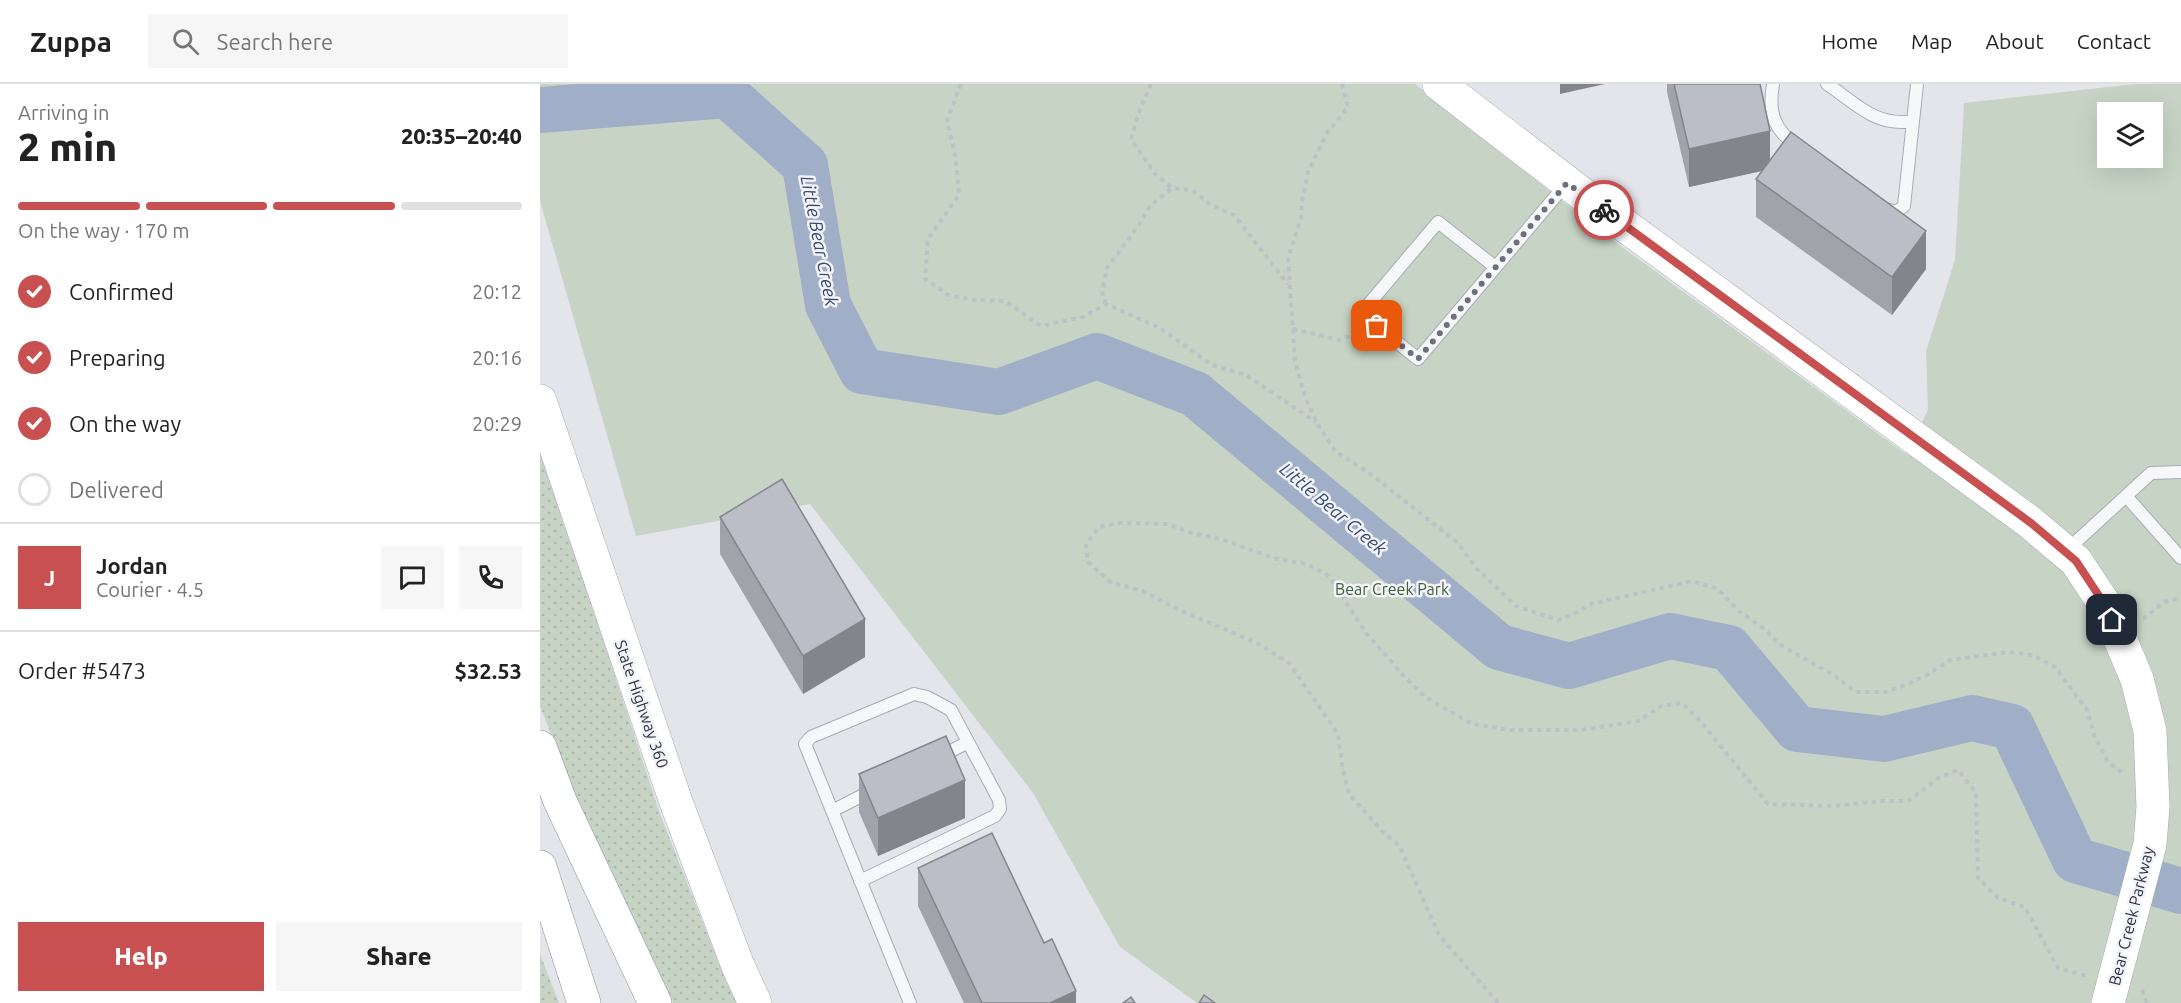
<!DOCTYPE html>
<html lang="en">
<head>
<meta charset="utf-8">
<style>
	body { margin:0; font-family:Ubuntu,sans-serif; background:#f6f6f6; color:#222; height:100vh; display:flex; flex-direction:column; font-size:22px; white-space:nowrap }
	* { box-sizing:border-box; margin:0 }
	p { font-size:20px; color:#767676 }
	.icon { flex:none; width:33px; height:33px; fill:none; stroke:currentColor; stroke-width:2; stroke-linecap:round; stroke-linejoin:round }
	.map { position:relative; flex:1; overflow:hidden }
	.side { display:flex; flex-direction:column; background:#fff; width:540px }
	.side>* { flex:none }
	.buttons { position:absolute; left:1557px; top:18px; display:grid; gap:12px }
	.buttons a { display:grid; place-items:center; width:66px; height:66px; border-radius:0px; background:#fff; box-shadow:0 6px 24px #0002; font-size:30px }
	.pin { position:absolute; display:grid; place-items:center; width:51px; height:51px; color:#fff; margin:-26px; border-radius:12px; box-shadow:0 3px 9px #0006 }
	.courier { position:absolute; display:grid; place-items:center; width:60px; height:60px; margin:-30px; border:4px solid #c85050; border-radius:50%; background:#fff; color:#222; box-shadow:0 2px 8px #0007 }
	.headline em { font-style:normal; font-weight:800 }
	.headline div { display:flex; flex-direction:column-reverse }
	.headline { display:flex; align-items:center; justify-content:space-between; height:102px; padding:0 18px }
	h1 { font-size:39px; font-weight:800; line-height:45px }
	.bar { display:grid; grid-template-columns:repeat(4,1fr); gap:9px 6px; align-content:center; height:72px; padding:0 18px }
	.bar i { height:8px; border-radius:4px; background:#e0e0e0 }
	.bar .selected { background:#c85050 }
	.bar p { grid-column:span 4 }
	.line { display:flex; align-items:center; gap:15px; padding:0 18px; border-top:2px solid #e0e0e0 }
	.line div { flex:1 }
	.round { display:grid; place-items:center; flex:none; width:63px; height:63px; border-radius:0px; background:#f6f6f6 }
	ol { padding:0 18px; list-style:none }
	li { display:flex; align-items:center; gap:18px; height:66px }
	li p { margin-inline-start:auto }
	li .icon { padding:6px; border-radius:50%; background:#c85050; color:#fff; stroke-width:4 }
	li:last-child { color:#767676 }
	li i { width:33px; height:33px; border:3px solid #e0e0e0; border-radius:50% }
	.action { display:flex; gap:12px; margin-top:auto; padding:12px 18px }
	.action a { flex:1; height:69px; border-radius:0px; background:#c85050; color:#fff; font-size:24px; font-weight:800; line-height:69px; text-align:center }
	.action a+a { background:#f6f6f6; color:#222 }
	header { display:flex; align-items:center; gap:36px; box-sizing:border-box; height:84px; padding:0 30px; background:#fff; border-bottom:2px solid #e0e0e0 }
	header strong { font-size:28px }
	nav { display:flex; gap:33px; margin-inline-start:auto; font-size:21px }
	.search { width:420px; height:54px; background:#f6f6f6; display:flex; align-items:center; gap:15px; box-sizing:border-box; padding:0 21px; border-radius:0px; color:#767676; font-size:22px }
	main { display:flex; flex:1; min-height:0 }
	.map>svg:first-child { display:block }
</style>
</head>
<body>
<header>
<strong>Zuppa</strong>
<div class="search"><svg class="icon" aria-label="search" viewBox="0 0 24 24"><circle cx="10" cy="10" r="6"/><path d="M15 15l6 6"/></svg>Search here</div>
<nav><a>Home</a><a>Map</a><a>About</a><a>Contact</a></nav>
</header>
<main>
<section class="side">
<div class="headline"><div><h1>2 min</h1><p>Arriving in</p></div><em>20:35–20:40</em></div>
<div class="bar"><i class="selected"></i><i class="selected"></i><i class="selected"></i><i></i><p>On the way · 170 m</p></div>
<ol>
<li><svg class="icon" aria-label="check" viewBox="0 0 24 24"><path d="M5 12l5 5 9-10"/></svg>Confirmed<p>20:12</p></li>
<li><svg class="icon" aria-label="check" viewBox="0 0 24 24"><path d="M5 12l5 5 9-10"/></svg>Preparing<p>20:16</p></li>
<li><svg class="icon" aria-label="check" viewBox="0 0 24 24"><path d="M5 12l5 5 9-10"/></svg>On the way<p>20:29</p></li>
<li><i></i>Delivered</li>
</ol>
<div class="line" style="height:108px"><b class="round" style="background:#c85050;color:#fff">J</b><div><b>Jordan</b><p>Courier · 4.5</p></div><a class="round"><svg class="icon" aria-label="chat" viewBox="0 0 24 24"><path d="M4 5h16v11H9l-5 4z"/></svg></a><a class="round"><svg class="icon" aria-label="phone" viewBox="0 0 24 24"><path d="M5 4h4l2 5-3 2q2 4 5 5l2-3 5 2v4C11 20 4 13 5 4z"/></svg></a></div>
<div class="line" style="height:78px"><div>Order #5473</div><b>$32.53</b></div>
<div class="action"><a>Help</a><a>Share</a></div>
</section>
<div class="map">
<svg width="1641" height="919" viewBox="0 0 1641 919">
	<defs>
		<pattern id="grass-dots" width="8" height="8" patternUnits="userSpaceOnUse" patternTransform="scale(1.5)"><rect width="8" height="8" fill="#c7d4c5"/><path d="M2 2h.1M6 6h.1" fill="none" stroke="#abb6aa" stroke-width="1.8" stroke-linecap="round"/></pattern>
	</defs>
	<rect width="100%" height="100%" fill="#e3e5eb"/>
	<!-- grass -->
	<path fill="url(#grass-dots)" d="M0 362 120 730 178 877 198 919H133L39 720 0 622Z
		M0 870 19 919H0Z"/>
	<!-- park -->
	<path fill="#c7d4c5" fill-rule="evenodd" d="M0 0H875L1056 144 1366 370 1388 326 1386 267 1415 176 1424 19 1595 0H1641V919H657L580 863 493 709 270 420 96 452 0 117ZM1568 28H1612V74H1568Z"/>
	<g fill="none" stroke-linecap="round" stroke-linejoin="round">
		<!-- river -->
		<path stroke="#a0aec8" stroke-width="46" d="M0 26 187 11 265 81 288 221 322 287 459 308 557 272 655 310 959 563 1029 582 1130 552 1189 564 1257 645 1344 655 1432 634 1472 643 1535 776 1641 807"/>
		<defs>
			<path id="lane" d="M1233 0C1228 29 1234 46 1258 63
				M1287 0C1317 20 1335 43 1373 37
				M1343 124 1356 128 1364 122 1377 0
				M954 182 898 138 828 221 837 242 878 275 1026 100
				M1586 412 1641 474
				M1526 467 1611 389 1641 388
				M400 673 428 658
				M292 727 333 706
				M320 797 455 732 460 725 459 716 411 626 387 613 374 610 271 653 265 660 370 919"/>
			<path id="secondary" d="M899 0 1050 116 1491 439 1536 477 1567 524 1597 595 1610 647 1613 723 1610 760 1568 919
				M0 317 136 718 198 882 215 919"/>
			<path id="highway" d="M0 663 20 717 115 919
				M0 783 44 919"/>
		</defs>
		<!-- lane casing -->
		<use href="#lane" stroke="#a8abb5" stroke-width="14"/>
		<!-- secondary casing -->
		<use href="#secondary" stroke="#a8abb5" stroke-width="34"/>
		<!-- highway casing -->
		<use href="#highway" stroke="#8b91a1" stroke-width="34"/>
		<!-- path -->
		<path stroke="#bdc0c6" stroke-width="4" stroke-dasharray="4.5 4.5" stroke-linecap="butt" d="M421 0 407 37 415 70 419 111 388 155 385 195 408 211 435 216 465 217 501 242 543 233 566 220 620 244 672 281 706 291 776 338
			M611 0 600 25 591 55 615 90 632 104
			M802 0 808 23 787 49 768 88 762 118 761 134 748 174 755 277 765 313 777 339 796 368 828 388 918 459 936 484 976 522 1018 536 1034 530 1051 520 1152 497 1178 505 1199 527 1223 544 1239 560 1295 592 1316 608H1346L1366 601 1387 591 1410 576 1469 568 1493 571 1515 583 1547 626 1555 653 1568 678 1582 689
			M566 220 562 208 567 184 599 141 610 122 632 104 652 106 671 121 694 131 748 200
			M753 245 799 256 821 248
			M1603 535 1624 518 1641 514
			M1602 906 1607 919
			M958 919 899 851 860 763 843 748 809 710 803 687 798 650 749 579 717 559 637 525 603 507 570 498 548 478 546 461 559 443 579 439 628 440 651 449 680 455 737 475 767 480 789 492 826 549 865 593 885 613 932 640 969 646H1041L1098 637 1121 622 1142 619 1161 638 1228 720 1292 722 1344 717H1368L1400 693 1418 686 1436 709 1438 794 1458 814 1485 823 1518 884 1547 892"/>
		<!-- lane -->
		<use href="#lane" stroke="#f6f7f9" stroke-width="12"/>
		<!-- secondary -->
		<use href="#secondary" stroke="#fff" stroke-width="33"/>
		<!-- highway -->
		<use href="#highway" stroke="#fff" stroke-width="33"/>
	</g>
	<!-- wall -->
	<path fill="#a1a3ab" d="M1127 0H1220L1230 76 1386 185 1352 231 1216 133V95L1222 87 1149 103 1127 8Z
		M180 433 325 573 263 610 180 470Z
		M319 690 425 734 338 772 319 728Z
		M378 784 504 859 536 919H424L378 822Z"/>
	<!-- shaded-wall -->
	<path fill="#83858b" d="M1020 0H1065L1020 10Z
		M1230 47V85L1149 103V65Z
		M1386 147V185L1352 231V193Z
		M325 535V573L263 610V572Z
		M425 696V734L338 772V734Z
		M536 907V919H510Z"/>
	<!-- building -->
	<path fill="#bbbec7" stroke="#83858b" stroke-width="1.5" d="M1134 0H1220L1230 47 1149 65Z
		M1251 48 1386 147 1352 193 1216 95Z
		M242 395 325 535 263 572 180 433Z
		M406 652 425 696 338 734 319 690Z
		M452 749 504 859 512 855 536 907 510 919H442L378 784Z
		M664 911 675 919H659Z
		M591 913 595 919H583Z"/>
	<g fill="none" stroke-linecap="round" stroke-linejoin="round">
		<!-- done -->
		<path stroke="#6c707d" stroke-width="6" stroke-dasharray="0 10.8" d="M837 242 878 275 1027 99 1064 126"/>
		<!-- route -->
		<path stroke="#c85050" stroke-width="8" d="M1064 126 1491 439 1536 477 1567 524 1572 536"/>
	</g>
	<g text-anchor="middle" stroke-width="5" stroke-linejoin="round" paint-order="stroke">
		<!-- park labels -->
		<g font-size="16" fill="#3b5d3a" stroke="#f3f4f8">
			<text x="852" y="511">Bear Creek Park</text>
		</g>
		<!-- street labels -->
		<g font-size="16" fill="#2c3142" stroke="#f3f4f8">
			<text transform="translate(102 620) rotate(71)" y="6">State Highway 360</text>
			<text transform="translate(1591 832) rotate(-76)" y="6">Bear Creek Parkway</text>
		</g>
		<!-- water labels -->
		<g font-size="18" font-style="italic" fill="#384a74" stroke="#f3f4f8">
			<text transform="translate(279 157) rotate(79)" y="6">Little Bear Creek</text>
			<text transform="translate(793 425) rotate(40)" y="6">Little Bear Creek</text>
		</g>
	</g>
</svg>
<div class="buttons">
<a><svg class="icon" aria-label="layers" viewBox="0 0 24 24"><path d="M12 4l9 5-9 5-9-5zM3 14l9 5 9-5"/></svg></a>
</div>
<div class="pin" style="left:837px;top:242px;background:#ea580c"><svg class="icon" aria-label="bag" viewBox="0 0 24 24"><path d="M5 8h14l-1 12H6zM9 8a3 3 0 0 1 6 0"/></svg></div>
<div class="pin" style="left:1572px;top:536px;background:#1f2937"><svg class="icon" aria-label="home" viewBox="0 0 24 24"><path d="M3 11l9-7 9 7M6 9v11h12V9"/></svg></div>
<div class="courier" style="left:1064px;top:126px"><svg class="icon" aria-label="bike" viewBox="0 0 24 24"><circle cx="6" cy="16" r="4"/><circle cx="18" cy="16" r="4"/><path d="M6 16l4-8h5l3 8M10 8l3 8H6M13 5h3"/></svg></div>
</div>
</main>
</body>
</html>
